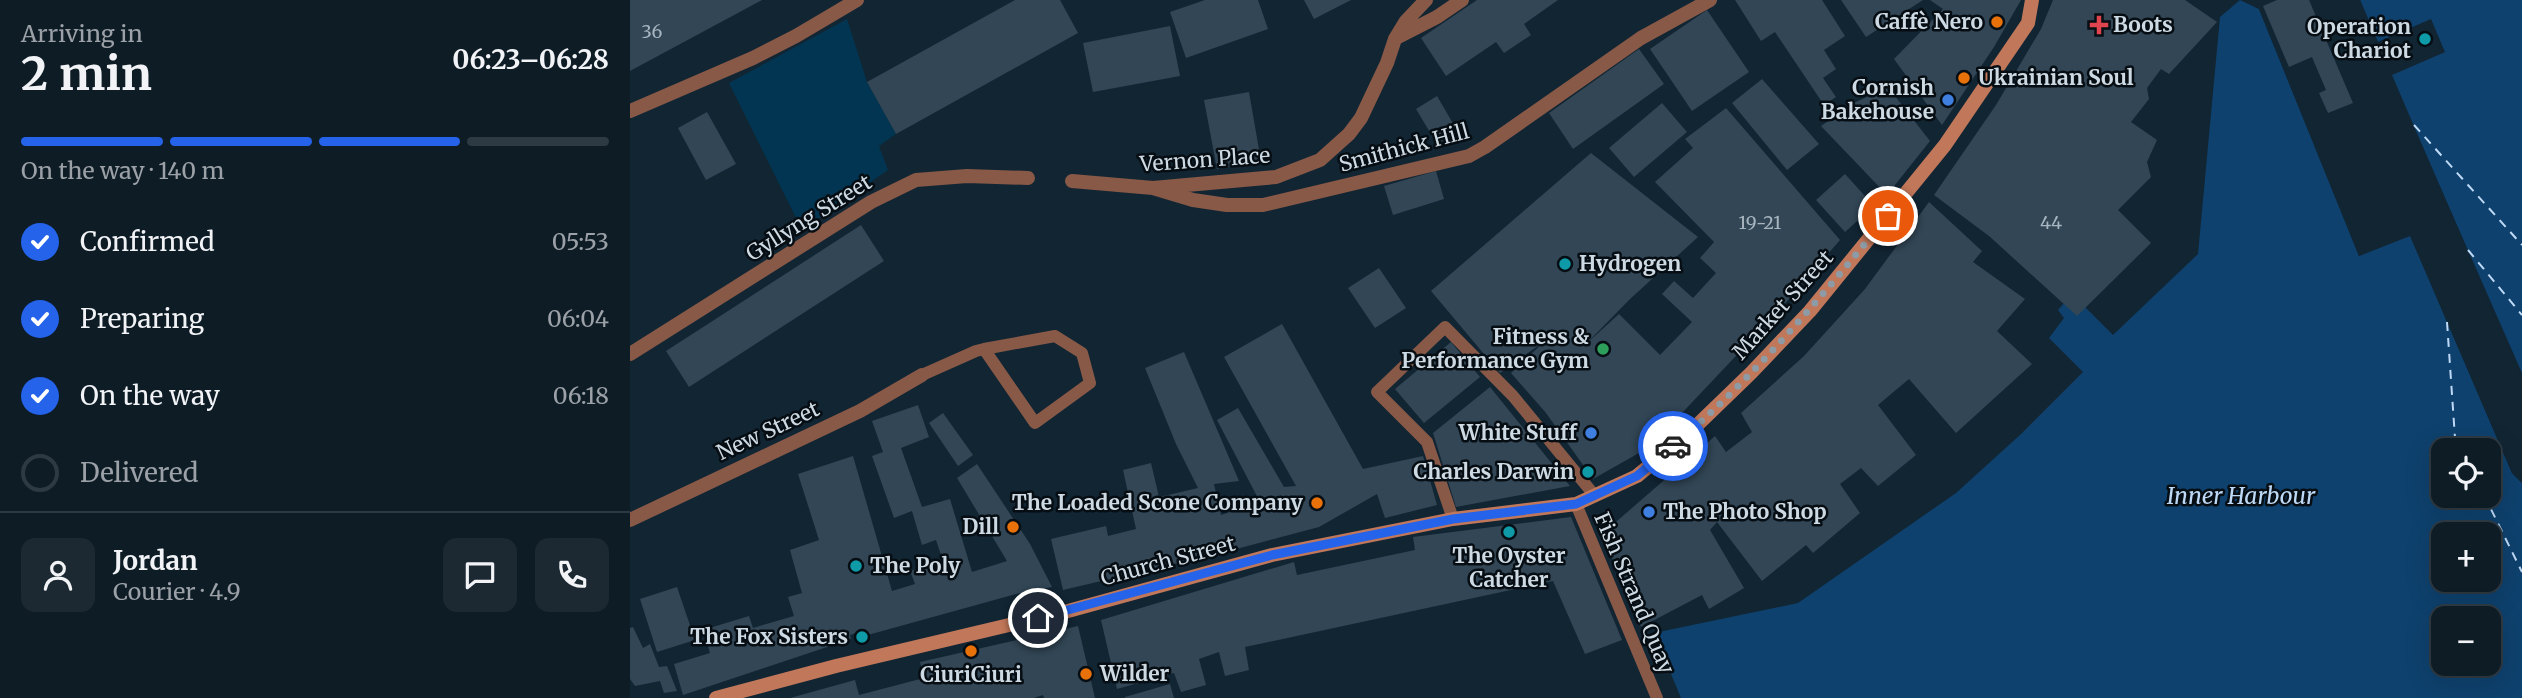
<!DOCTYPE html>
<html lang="en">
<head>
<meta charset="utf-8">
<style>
	body { margin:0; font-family:Merriweather,serif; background:#1c2932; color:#f1f3f6; height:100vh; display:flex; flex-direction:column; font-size:26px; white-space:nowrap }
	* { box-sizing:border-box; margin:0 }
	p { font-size:23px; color:#9ba1a7 }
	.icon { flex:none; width:38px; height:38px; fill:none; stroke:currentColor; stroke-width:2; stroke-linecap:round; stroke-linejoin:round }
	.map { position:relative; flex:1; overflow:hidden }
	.details { display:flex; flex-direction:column; background:#0e1c26; width:630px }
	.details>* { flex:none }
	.tools { position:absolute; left:1801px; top:438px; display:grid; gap:14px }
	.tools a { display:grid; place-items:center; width:70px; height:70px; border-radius:14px; background:#0e1c26; box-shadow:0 7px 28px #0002,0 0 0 2px #2e3a43; font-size:35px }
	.pin { position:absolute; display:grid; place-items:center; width:60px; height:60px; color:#fff; margin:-30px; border:4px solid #fff; border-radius:50%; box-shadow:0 2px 7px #0007 }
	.courier { position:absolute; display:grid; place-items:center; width:70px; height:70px; margin:-35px; border:5px solid #2563eb; border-radius:50%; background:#fff; color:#222; box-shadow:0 2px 9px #0007 }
	.overview em { font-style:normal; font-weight:700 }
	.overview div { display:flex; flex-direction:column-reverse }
	.overview { display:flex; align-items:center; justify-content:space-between; height:119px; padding:0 21px }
	h1 { font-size:46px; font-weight:700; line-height:52px }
	.bar { display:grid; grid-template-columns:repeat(4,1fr); gap:10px 7px; align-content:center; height:84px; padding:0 21px }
	.bar i { height:9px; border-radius:5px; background:#2e3a43 }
	.bar .on { background:#2563eb }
	.bar p { grid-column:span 4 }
	.line { display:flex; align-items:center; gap:18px; padding:0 21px; border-top:2px solid #2e3a43 }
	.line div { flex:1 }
	.round { display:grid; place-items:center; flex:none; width:74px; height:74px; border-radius:14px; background:#1c2932 }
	ol { padding:0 21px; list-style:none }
	li { display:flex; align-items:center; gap:21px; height:77px }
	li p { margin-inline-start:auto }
	li .icon { padding:7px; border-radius:50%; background:#2563eb; color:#fff; stroke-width:4 }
	li:last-child { color:#9ba1a7 }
	li i { width:38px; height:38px; border:4px solid #2e3a43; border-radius:50% }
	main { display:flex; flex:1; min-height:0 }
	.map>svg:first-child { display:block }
</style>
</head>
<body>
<main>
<section class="details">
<div class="overview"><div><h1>2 min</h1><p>Arriving in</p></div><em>06:23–06:28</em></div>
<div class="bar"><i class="on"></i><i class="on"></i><i class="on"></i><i></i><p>On the way · 140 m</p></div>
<ol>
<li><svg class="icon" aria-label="check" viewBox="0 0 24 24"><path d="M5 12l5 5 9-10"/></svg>Confirmed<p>05:53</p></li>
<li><svg class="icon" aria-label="check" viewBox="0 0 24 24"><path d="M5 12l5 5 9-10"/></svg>Preparing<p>06:04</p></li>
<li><svg class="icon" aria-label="check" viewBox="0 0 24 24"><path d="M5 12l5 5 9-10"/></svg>On the way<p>06:18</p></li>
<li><i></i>Delivered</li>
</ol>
<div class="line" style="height:126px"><a class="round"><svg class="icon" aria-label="person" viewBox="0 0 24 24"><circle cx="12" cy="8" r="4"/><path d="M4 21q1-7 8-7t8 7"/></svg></a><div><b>Jordan</b><p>Courier · 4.9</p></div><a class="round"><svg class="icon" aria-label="chat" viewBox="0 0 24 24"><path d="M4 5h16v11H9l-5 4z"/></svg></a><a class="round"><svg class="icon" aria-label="phone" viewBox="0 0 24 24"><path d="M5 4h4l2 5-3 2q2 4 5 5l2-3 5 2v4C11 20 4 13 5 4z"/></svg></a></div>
</section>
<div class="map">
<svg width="1892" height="698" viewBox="0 0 1892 698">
	<rect width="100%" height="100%" fill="#122533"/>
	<!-- green -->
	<path fill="#023551" d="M217 19 237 82 266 134 249 146 258 170 172 230 99 83Z"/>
	<!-- water -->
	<path fill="#0e416d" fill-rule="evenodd" d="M1610 0 1629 9 1729 256 1780 235 1882 473 1892 483V698H1051L1024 633 1168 603 1326 493 1390 435 1453 372 1419 338 1434 318 1428 310 1442 294 1483 335 1568 254 1590 17ZM1813 450H1858V495H1813ZM1813 534H1858V579H1813ZM1813 618H1858V663H1813Z
		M1730 0H1892V373L1761 75 1814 52 1801 20 1748 42Z"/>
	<!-- pier -->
	<path fill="#122533" d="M1613 0H1620L1632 7 1731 252 1779 232 1783 234 1885 471 1892 478V483L1882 473 1780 236 1729 256 1629 9Z
		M1726 0H1730L1748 42 1801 19 1815 52 1762 75 1892 377 1889 375 1758 75 1760 71 1810 50 1799 24 1747 45Z"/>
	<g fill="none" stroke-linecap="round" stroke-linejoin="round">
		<!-- ferry -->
		<path stroke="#bed9f6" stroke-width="2" stroke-dasharray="9 7" stroke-linecap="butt" d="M1784 125 1892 245
			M1838 250 1892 315
			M1817 322 1825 438 1831 450
			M1854 495 1892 572"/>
	</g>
	<!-- building -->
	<path fill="#324655" d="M0 0H132L0 71Z
		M385 0H430L448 33 266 134 237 82Z
		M575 0H628L638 29 556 58 540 12Z
		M674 0H721L684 19Z
		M847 0H928L894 24 901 35 874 53 866 42 816 76 791 38Z
		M1105 0H1192L1215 36 1194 50 1206 69 1193 78 1206 97 1194 105 1145 32 1131 41Z
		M1211 0H1293L1236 37Z
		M1300 0H1391L1364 47 1312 125 1264 59 1313 9Z
		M1423 0H1555L1587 22 1539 74 1531 69 1517 88 1519 99 1501 122 1527 140 1517 162 1521 177 1488 210 1521 243 1447 316 1359 236 1304 195 1366 105 1411 29Z
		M1647 0H1679L1723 103 1698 113 1689 93 1696 90 1682 57 1659 67 1633 6Z
		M1077 10 1119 72 1062 111 1020 49Z
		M540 26 550 76 463 92 453 43Z
		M1009 49 1034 84 943 149 919 113Z
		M1132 79 1189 144 1157 170 1102 103Z
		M1258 87 1300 141 1257 195 1191 126 1226 102Z
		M619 92 631 161 587 169 574 100Z
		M807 96 828 132 807 144 786 109Z
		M1032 103 1057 132 1004 177 979 148Z
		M1096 108 1210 240 1153 306 1052 413 1009 453 963 479 916 413 881 373 916 340 870 373 801 291 961 153 1068 237 999 300 956 344 989 314 1030 355 1062 322 1032 294 1044 281 1063 298 1086 273 1070 258 1084 242 1025 182 1063 148 1055 139Z
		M77 112 106 164 76 180 48 128Z
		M806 171 814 199 763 215 754 186Z
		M1215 174 1244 206 1215 232 1186 200Z
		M1299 202 1352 251 1343 262 1395 299 1367 331 1402 364 1326 433 1279 379 1248 405 1286 455 1248 486 1231 468 1210 484 1230 513 1183 553 1176 545 1132 581 1087 522 1080 530 1114 588 1079 609 1072 595 1011 627 972 534 1085 436 1096 452 1122 432 1111 413 1174 356 1235 289Z
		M231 225 254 261 59 387 36 351Z
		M749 268 776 308 745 328 718 288Z
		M652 324 733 469 793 456 807 505 755 518 747 494 689 527 599 551 433 590 421 539 476 526 478 536 506 529 493 470 521 463 529 497 568 488 546 444 515 368 554 352 609 481 584 484 591 515 630 502 587 420 608 408 654 487 666 486 594 357Z
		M821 342 850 377 794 423 765 389Z
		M860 387 940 486 826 507 803 433Z
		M288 405 299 437 271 448 292 507 320 499 342 572 377 561 327 478 347 464 400 544 422 587 386 594 227 638 226 633 220 635 221 639 53 695 44 664 80 653 73 630 119 616 123 628 164 616 158 597 172 593 160 550 189 540 168 474 223 456 262 591 285 584 280 571 313 561 306 540 292 545 282 511 264 518 242 456 253 452 242 421Z
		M313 413 343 455 328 466 299 423Z
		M941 517 992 640 955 654 923 581 615 647 619 670 595 676 589 652 569 659 576 685 551 692 544 673 487 689 471 620 664 562 667 575 785 550 783 537Z
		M47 587 65 640 27 652 10 599Z
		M448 626 465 698H414L413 695 404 698H160L225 680 229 695 294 678 290 662Z
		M3 627 13 648 20 644 29 667 37 666 47 691 34 693 30 681 5 686 0 679V628Z
		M540 684 544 698H495V697Z"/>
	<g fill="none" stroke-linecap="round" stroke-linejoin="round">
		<!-- lane -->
		<path stroke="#885947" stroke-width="12" d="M292 375 346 351 354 349 425 336 452 353 460 383 405 423 354 349
			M946 504 1027 698
			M823 519 797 442 747 392 815 327 883 396 965 496"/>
		<!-- street -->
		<path stroke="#885947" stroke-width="14" d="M766 38 807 17 832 0
			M0 111 123 58 166 36 227 0
			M442 181 523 188 646 177 690 160 719 134 731 118 757 63 765 39 776 21 796 0
			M523 188 563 200 597 205H633L839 156 855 147 1011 38 1080 0
			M0 354 241 202 286 180 337 176 398 178
			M0 520 230 411 292 375"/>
		<!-- secondary -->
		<path stroke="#c17759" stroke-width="14" d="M86 698 206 666 438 611 642 555 823 519 946 504 1007 476 1060 432 1121 373 1180 311 1315 145 1398 23 1402 0"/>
	</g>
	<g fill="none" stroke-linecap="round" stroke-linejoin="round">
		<!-- done -->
		<path stroke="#8c9ba5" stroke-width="7" stroke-dasharray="0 12.6" d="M1043 446C1124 378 1191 297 1258 216"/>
		<!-- route -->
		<path stroke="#2563eb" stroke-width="9" d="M408 618 642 555 823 519 946 504 1007 476 1043 446"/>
	</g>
	<!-- markers -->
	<g fill="#e8710a" stroke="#060d13" stroke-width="2.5">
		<circle cx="1367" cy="22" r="7"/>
		<circle cx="1334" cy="78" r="7"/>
		<circle cx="687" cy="503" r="7"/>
		<circle cx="383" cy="527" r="7"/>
		<circle cx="341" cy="651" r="7"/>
		<circle cx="456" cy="674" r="7"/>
	</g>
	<path fill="#e0444e" stroke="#060d13" stroke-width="2.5" d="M1465.5 14.5h7v7h7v7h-7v7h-7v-7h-7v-7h7z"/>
	<g fill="#0f9aa8" stroke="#060d13" stroke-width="2.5">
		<circle cx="1795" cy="39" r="7"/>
		<circle cx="935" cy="264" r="7"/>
		<circle cx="958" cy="472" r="7"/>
		<circle cx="879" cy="532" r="7"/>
		<circle cx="226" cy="566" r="7"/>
		<circle cx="232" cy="637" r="7"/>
	</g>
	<g fill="#3f7fe0" stroke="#060d13" stroke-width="2.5">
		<circle cx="1318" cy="100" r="7"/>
		<circle cx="961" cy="433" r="7"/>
		<circle cx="1019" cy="512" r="7"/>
	</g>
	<circle fill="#2e9e5b" stroke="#060d13" stroke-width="2.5" cx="973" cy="349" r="7"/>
	<g text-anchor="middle" stroke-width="5" stroke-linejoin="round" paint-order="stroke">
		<!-- number labels -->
		<g font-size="18" fill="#a7b5c0">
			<text x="22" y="38">36</text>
			<text x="1130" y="229">19-21</text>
			<text x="1421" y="229">44</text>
		</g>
		<!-- poi labels -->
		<g font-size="21" font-weight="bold" fill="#cedae3" stroke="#060d13" text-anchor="end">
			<text x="1353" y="29">Caffè Nero</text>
			<text x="1483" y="32" text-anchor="start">Boots</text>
			<text x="1781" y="34">Operation<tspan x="1781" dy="24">Chariot</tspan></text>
			<text x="1348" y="85" text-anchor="start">Ukrainian Soul</text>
			<text x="1304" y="95">Cornish<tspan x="1304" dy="24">Bakehouse</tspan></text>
			<text x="949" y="271" text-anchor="start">Hydrogen</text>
			<text x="959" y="344">Fitness &amp;<tspan x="959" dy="24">Performance Gym</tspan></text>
			<text x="947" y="440">White Stuff</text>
			<text x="944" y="479">Charles Darwin</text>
			<text x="673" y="510">The Loaded Scone Company</text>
			<text x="1033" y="519" text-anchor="start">The Photo Shop</text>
			<text x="369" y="534">Dill</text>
			<text x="879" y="563" text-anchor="middle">The Oyster<tspan x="879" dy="24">Catcher</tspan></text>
			<text x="240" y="573" text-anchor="start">The Poly</text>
			<text x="218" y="644">The Fox Sisters</text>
			<text x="470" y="681" text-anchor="start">Wilder</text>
			<text x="341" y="682" text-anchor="middle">CiuriCiuri</text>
		</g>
		<!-- street labels -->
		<g font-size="21" fill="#cedae3" stroke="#060d13">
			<text transform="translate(774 148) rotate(-15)" y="7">Smithick Hill</text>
			<text transform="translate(575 160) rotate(-4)" y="7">Vernon Place</text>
			<text transform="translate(179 218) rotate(-32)" y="7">Gyllyng Street</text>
			<text transform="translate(1153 305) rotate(-48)" y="7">Market Street</text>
			<text transform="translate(138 431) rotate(-25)" y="7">New Street</text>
			<text transform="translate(538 561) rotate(-15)" y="7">Church Street</text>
			<text transform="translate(1004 593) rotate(67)" y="7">Fish Strand Quay</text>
		</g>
		<!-- water labels -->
		<g font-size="23" font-style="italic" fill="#bed9f6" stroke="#060d13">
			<text x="1611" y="504">Inner Harbour</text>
		</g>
	</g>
</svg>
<div class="tools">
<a><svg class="icon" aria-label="locate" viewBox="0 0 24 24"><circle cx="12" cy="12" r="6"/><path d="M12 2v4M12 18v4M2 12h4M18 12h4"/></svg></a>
<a>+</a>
<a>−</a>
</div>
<div class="pin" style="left:1258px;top:216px;background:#ea580c"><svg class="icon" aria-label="bag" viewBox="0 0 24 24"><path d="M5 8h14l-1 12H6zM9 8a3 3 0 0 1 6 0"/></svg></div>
<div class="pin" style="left:408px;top:618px;background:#1f2937"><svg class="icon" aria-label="home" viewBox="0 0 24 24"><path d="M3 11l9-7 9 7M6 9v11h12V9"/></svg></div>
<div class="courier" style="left:1043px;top:446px"><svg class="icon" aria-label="car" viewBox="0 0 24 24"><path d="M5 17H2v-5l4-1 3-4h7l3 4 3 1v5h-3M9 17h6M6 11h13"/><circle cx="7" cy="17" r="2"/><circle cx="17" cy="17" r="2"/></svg></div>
</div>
</main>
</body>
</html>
